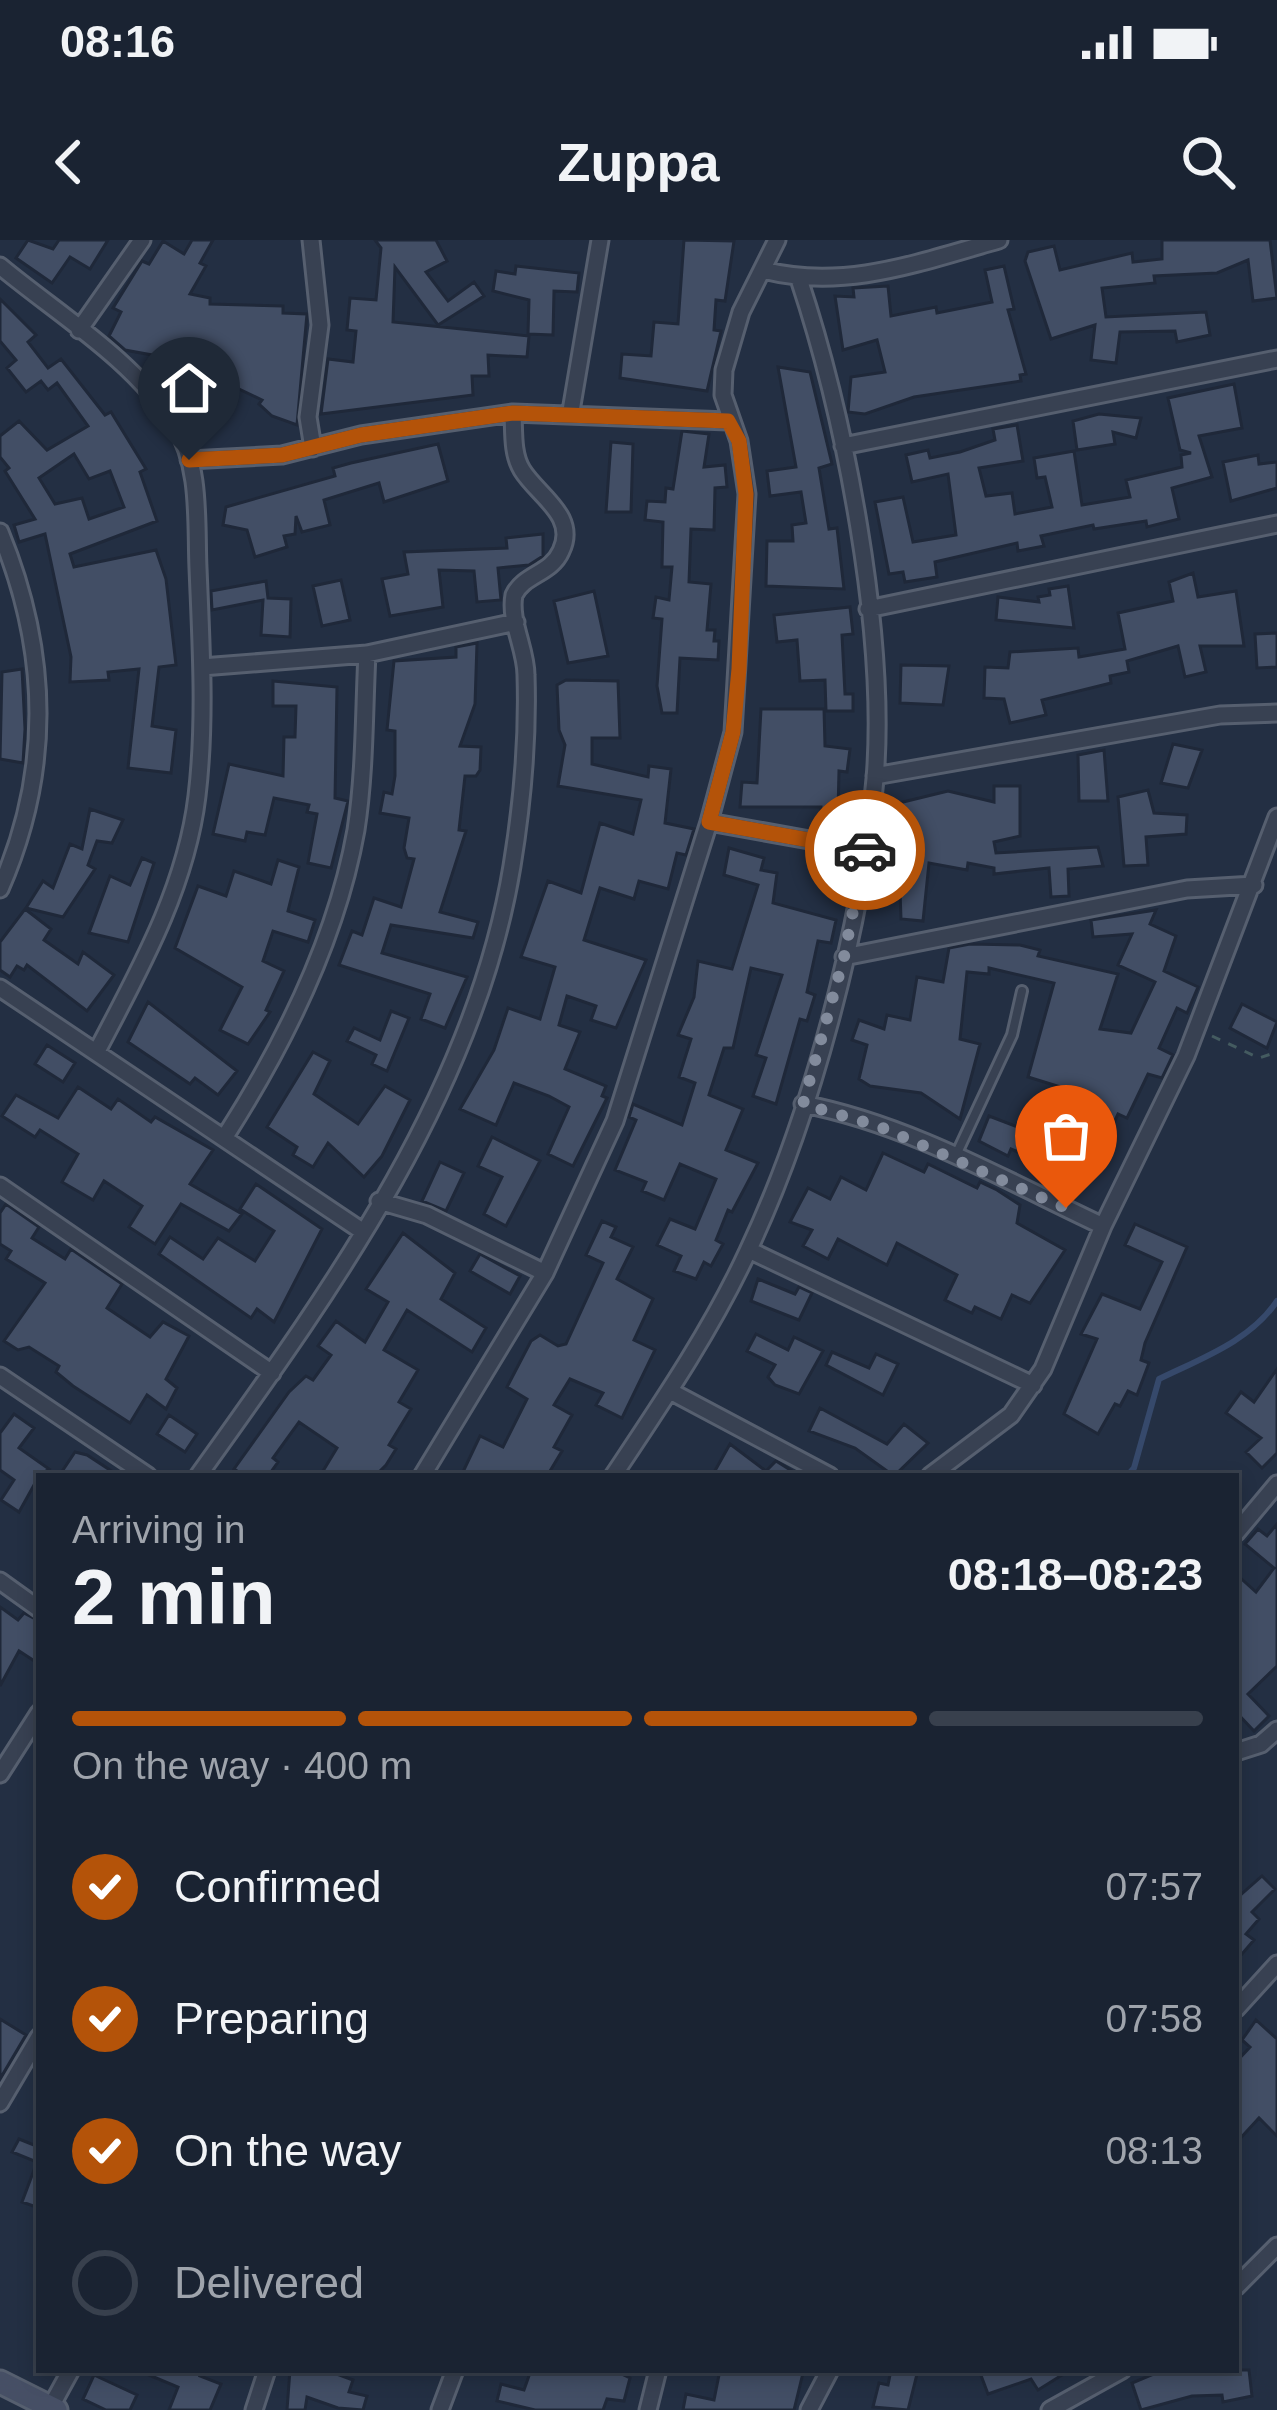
<!DOCTYPE html>
<html lang="en">
<head>
<meta charset="utf-8">
<style>
	body { margin:0; font-family:Arial,sans-serif; background:#232b3a; color:#f1f3f6; height:100vh; display:flex; flex-direction:column; font-size:45px; white-space:nowrap }
	* { box-sizing:border-box; margin:0 }
	p { font-size:39px; color:#9fa4ac }
	.icon { flex:none; width:66px; height:66px; fill:none; stroke:currentColor; stroke-width:2; stroke-linecap:round; stroke-linejoin:round }
	.map { position:relative; flex:1; overflow:hidden }
	.panel { position:absolute; left:36px; top:1233px; width:1203px; height:900px; display:flex; flex-direction:column; background:#1a2332; border-radius:0px; box-shadow:0 6px 18px #0003,0 0 0 3px #38404d }
	.panel>* { flex:none }
	.pin { position:absolute; display:grid; place-items:center; width:102px; height:102px; color:#fff; margin:-123px -51px; border-radius:50% 50% 50% 0; rotate:-45deg; box-shadow:0 0 12px #0007 }
	.pin .icon { rotate:45deg }
	.courier { position:absolute; display:grid; place-items:center; width:120px; height:120px; margin:-60px; border:9px solid #b45309; border-radius:50%; background:#fff; color:#222; box-shadow:0 3px 15px #0007 }
	.headline em { font-style:normal; font-weight:800 }
	.headline div { display:flex; flex-direction:column-reverse }
	.headline { display:flex; align-items:center; justify-content:space-between; height:204px; padding:0 36px }
	h1 { font-size:78px; font-weight:800; line-height:90px }
	.bar { display:grid; grid-template-columns:repeat(4,1fr); gap:18px 12px; align-content:center; height:144px; padding:0 36px }
	.bar i { height:15px; border-radius:9px; background:#38404d }
	.bar .on { background:#b45309 }
	.bar p { grid-column:span 4 }
	ol { padding:0 36px; list-style:none }
	li { display:flex; align-items:center; gap:36px; height:132px }
	li p { margin-inline-start:auto }
	li .icon { padding:12px; border-radius:50%; background:#b45309; color:#fff; stroke-width:4 }
	li:last-child { color:#9fa4ac }
	li i { width:66px; height:66px; border:6px solid #38404d; border-radius:50% }
	.status { display:flex; justify-content:space-between; align-items:center; height:84px; padding:0 60px; background:#1a2332; direction:ltr }
	.status svg { height:33px; fill:currentColor }
	header { display:flex; justify-content:space-between; align-items:center; height:156px; padding:0 36px; background:#1a2332; font-size:54px; font-weight:800 }
	.map>svg:first-child { display:block }
</style>
</head>
<body>
<div class="status"><b>08:16</b><svg viewBox="0 0 49 12"><path d="M0 12V9h3v3zM5 12V6h3v6zM10 12V3h3v9zM15 12V0h3v12zM26 1h20v11H26zM47 4h2v5h-2z"/></svg></div>
<header><svg class="icon" aria-label="back" viewBox="0 0 24 24"><path d="M15 5l-7 7 7 7"/></svg>Zuppa<svg class="icon" aria-label="search" viewBox="0 0 24 24"><circle cx="10" cy="10" r="6"/><path d="M15 15l6 6"/></svg></header>
<div class="map">
<svg width="1277" height="2170" viewBox="0 0 1277 2170">
	<rect width="100%" height="100%" fill="#232f43"/>
	<g fill="none" stroke-linecap="round" stroke-linejoin="round">
		<!-- stream -->
		<path stroke="#36496b" stroke-width="6" d="M1127 1236 1134 1228 1159 1139C1202 1118 1250 1101 1277 1061"/>
	</g>
	<!-- building -->
	<path fill="#424e65" stroke="#1f2839" stroke-width="3" fill-rule="evenodd" d="M28 0 53 9 59 0H108L90 29 70 17 52 43 16 18Z
		M192 0H213L200 23 206 26 190 54 210 58V64L283 66V73L307 74 297 185 272 176 259 164 262 160 218 139 223 128 125 110 109 96 121 72 113 68 142 21 149 24 163 1 184 14Z
		M375 0H436L447 21 426 32 448 61 474 42 484 56 438 85 395 27 393 82 529 96 527 117 488 115 489 136H472L473 155 321 174 328 119 353 122 356 91 347 90 350 58 376 60 381 8Z
		M684 0 734 1 725 61 716 60 714 90 721 91 707 151 620 138 622 114 651 116 654 82 678 84Z
		M1162 0H1270L1277 58 1253 61 1248 20 1217 33 1154 36 1155 43 1102 48 1106 77 1206 72 1210 95 1177 102 1175 91 1120 92 1116 123 1091 120 1095 85 1051 99 1025 21 1028 12 1054 6 1060 30 1132 13 1133 22 1162 19Z
		M516 26 579 33 577 52 554 51 553 95 528 94 529 60 493 51 496 31 515 34Z
		M1004 26 1014 69 1008 70 1026 134 1020 135 1021 141 914 157 865 174 848 172 851 137 885 132 877 100 843 110 835 56 854 57 853 48 888 46 891 76 936 67 937 73 992 62 985 30Z
		M0 59 36 95 28 102 48 128 61 119 105 175 111 172 146 229 140 232 157 281 70 314 74 327 156 310 166 339 176 425 159 427 152 486 176 490 171 533 128 528 139 429 108 432 109 440 70 442 71 417 45 294 19 302 14 285 35 279 5 231 9 228 0 217V196L19 181 47 210 88 186 57 143 48 150 41 141 26 152 7 128 16 120 0 101ZM74 214 89 239 110 231 124 267 89 279 82 258 55 264 39 238Z
		M778 127 810 132 832 224 819 228 829 289 837 288 844 349 766 346 767 301H793L792 285 806 283 801 252 770 256 767 231 796 227Z
		M1234 144 1242 188 1199 196 1212 237 1172 248 1179 279 1147 287 1146 281 1094 289 1093 285 1041 296 1044 306 1018 311 1017 303 935 322 937 337 905 342 903 332 889 334 875 262 903 257 913 302 956 295 948 234 912 242 906 215 928 210 930 218 960 212 995 200 993 189 1017 185 1023 221 979 228 986 256 1012 253 1015 274 1052 267 1045 237 1037 238 1034 218 1074 211 1082 265 1130 257 1126 240 1182 227 1181 215 1191 213 1180 210 1168 158Z
		M1099 174 1141 178 1136 198 1113 192 1115 204 1077 210 1073 181Z
		M682 191 709 194 704 227 725 225 727 247 715 248 714 290 691 289 689 342 711 344 707 390H715L714 401H719L718 420 680 418 677 473H662L657 446 662 379 653 378 656 357 669 360 672 327H662L663 282 645 280 647 261 665 262 666 248 673 249Z
		M611 202 633 204 631 272H606Z
		M438 204 448 241 384 262 379 243 324 260 330 285 302 292 296 276 295 294 284 296 287 307 255 317 247 290 223 285 226 267 335 236 333 228 351 223Z
		M1258 215 1259 224 1277 222V248L1231 261 1223 222Z
		M543 294V316L529 325 498 328 501 360 477 362 474 331 439 330 443 367 390 376 382 339 408 334 404 312 507 308 506 298Z
		M1193 333 1198 357 1236 351 1244 406H1200L1206 432 1185 437 1178 406 1127 421 1129 432 1110 436 1111 443 1042 460 1046 475 1010 483 1004 459 984 458 985 427 1008 428 1010 412 1078 408 1079 417 1125 409 1118 373 1173 361 1169 342Z
		M341 340 350 380 322 386 313 346Z
		M266 341 268 358 291 359 290 397 261 395 263 360 212 370 211 351Z
		M1068 346 1074 388 996 380 998 357 1039 362 1038 357 1050 355 1049 349Z
		M594 351 608 416 568 423 554 361Z
		M850 367 853 394 842 395 845 454H853V471H826L825 440 800 441 797 400 777 402 774 375Z
		M1277 393V427L1257 428 1255 394Z
		M477 403 475 464 460 506 481 507 480 530 476 536H465L459 590 466 591 440 672 478 682 473 698 391 685 382 713 467 737 445 788 421 779 430 754 339 725 352 691 362 695 374 658 401 667 414 619 407 618 404 608 409 578 380 573 384 552 392 554 395 536V491L387 490 394 421 456 417V407Z
		M901 425 949 426 943 465 900 463Z
		M22 429 25 489 23 523 0 519 2 432Z
		M566 440 618 441 620 498H592V524L648 537 649 526 671 529 665 583 694 589 686 615 677 613 668 649 639 641 634 659 600 648 584 700 646 720 616 788 591 780 596 766 567 756 559 785 580 792 565 829 606 846 602 856 607 858 573 926 548 914 569 867 549 856 514 843 496 885 460 869 494 810 508 768 540 779 555 727 521 717 548 641 581 653 600 583 633 594 641 560 558 546 565 505 559 490 557 445Z
		M273 441 337 447 335 558 348 561 331 628 308 623 317 574 307 572 309 565 274 558 265 595 247 592 245 601 213 594 229 524 283 536 284 497H295L296 466H273Z
		M761 469H824L825 506 850 509 847 532 839 531 838 572H821V567H740L742 542 757 543Z
		M1173 504 1202 510 1188 548 1161 543Z
		M1104 510 1108 561H1079L1078 515Z
		M994 546H1020V596L994 602 996 613 1098 607 1103 626 1068 629 1069 656 1051 657 1049 628 994 634V628L968 623 967 630 929 623 923 681 901 679 898 596H904L899 563 948 551 994 562Z
		M1148 550 1154 573 1187 575 1186 594 1146 597 1148 625 1124 626 1118 557Z
		M90 569 123 580 112 603 97 601 88 625 95 629 63 677 26 668 43 641 53 648 70 604 82 609Z
		M729 608 764 618 761 630 777 633 773 663 836 680 831 703 818 701 807 752 815 755 807 781 800 779 776 864 753 856 766 818 756 815 782 735 751 728 733 808H724L709 855 743 869 726 910 758 923 732 972 728 970 716 1000 723 1004 711 1026 704 1022 696 1039 674 1031 681 1016 657 1005 670 979 695 989 716 939 680 924 664 960 642 951 646 942 615 930 636 880 629 877 633 864 682 885 695 843 679 837 691 799 678 795 694 757 698 721 732 729 758 645 724 635Z
		M142 618 154 623 128 702 89 693 110 636 130 645Z
		M278 620 299 627 288 671 315 680 308 702 273 691 263 721 284 731 266 770 270 772 248 804 220 790 242 747 175 708 198 646 226 656 234 631 271 644Z
		M25 669 51 689 44 700 78 724 83 712 114 735 87 771 27 725 24 730 17 726 10 737 0 730V702Z
		M1156 670 1150 684 1176 696 1164 731 1198 747 1187 773 1177 768 1159 808 1173 815 1162 838 1148 834 1127 878 1118 874 1110 891 1086 881 1096 858 1028 837 1054 743 989 728V734L967 732 960 799 980 804 960 879 921 853 870 846 859 839 867 805 852 800 859 780 884 789 887 775 910 780 917 737 943 742 949 708 970 704 1020 705 1040 710 1038 716 1118 734 1100 789 1131 793 1155 742 1118 725 1132 694 1093 697 1091 680Z
		M148 762 237 831 218 855 195 838 190 844 128 802Z
		M1242 764 1277 782 1267 808 1230 788Z
		M391 771 409 778 387 831 372 824 376 815 347 801 354 788 380 800Z
		M47 805 75 823 63 842 35 824Z
		M313 812 330 821 314 854 358 884 385 846 410 860 382 916 364 937 328 903 313 927 293 915 297 907 267 887Z
		M78 847 111 869 118 859 151 882 155 877 213 910 190 944 242 974 229 991 181 964 155 1004 129 987 142 966 104 941 93 960 62 942 78 914 40 890 35 897 2 876 16 855 58 878Z
		M989 876 1049 899 1039 921 1011 909 1008 916 979 901Z
		M492 897 540 921 506 986 484 974 502 937 478 926Z
		M883 913 924 932 928 924 977 948 980 942 997 950 1020 965 1017 983 1065 1010 1030 1063 1012 1055 1001 1079 975 1067 972 1073 945 1060 957 1035 897 1003 887 1025 838 999 828 1019 803 1006 812 990 790 982 808 948 830 959 841 937 866 950Z
		M440 922 464 933 446 971 422 961Z
		M256 944 322 989 274 1082 257 1069 251 1078 159 1014 170 997 203 1019 218 998 255 1021 274 991 240 969Z
		M6 964 39 987 32 998 65 1019 71 1009 122 1044 107 1068 150 1097 163 1082 189 1096 166 1139 177 1148 166 1169 147 1155 130 1183 73 1146 56 1132 59 1126 29 1107 18 1110 4 1101 45 1043 6 1019 11 1011 0 1004V973Z
		M602 981 616 987 611 997 633 1007 617 1039 653 1059 634 1100 655 1110 622 1178 596 1165 603 1153 570 1139 554 1165 572 1175 554 1207 562 1211 547 1236H461L480 1196 503 1207 527 1159 507 1147 531 1101 540 1095 558 1106 566 1104 603 1023 586 1015Z
		M1135 984 1187 1007 1145 1103 1141 1120 1149 1123 1137 1155 1128 1151 1120 1166 1115 1164 1098 1194 1064 1174 1097 1099 1081 1094 1102 1054 1140 1069 1162 1022 1125 1005Z
		M403 993 455 1033 441 1059 486 1088 472 1112 407 1070 384 1110 418 1130 399 1162 411 1169 389 1205 396 1209 386 1225 375 1236H320L337 1208 299 1182 273 1218 278 1222 268 1236H245L234 1229 289 1152 306 1136 313 1140 331 1115 318 1106 336 1081 365 1102 388 1062 366 1049Z
		M480 1014 520 1036 510 1054 470 1031Z
		M758 1039 795 1054 799 1047 812 1053 799 1080 751 1061Z
		M756 1094 788 1110 794 1097 823 1111 799 1154 775 1145 768 1137 775 1125 747 1111Z
		M832 1112 869 1128 876 1114 898 1124 883 1155 826 1125Z
		M1277 1129V1213L1262 1228 1246 1212 1261 1198 1226 1173 1241 1152 1254 1162Z
		M820 1168 887 1204 904 1184 928 1203 894 1236 855 1208 809 1191Z
		M14 1174 34 1188 19 1208 49 1229 39 1236 19 1272 1 1260 14 1240 0 1230V1193Z
		M169 1175 197 1194 185 1212 157 1194Z
		M730 1204 766 1231 776 1221 800 1236H712Z
		M75 1212 87 1215 119 1236H59Z
		M1277 1284V1426L1248 1454 1269 1476 1254 1491 1236 1472V1334L1256 1352 1274 1328 1245 1304 1258 1289 1267 1296Z
		M0 1367 18 1380 24 1373 39 1381V1424L19 1411 0 1446Z
		M1262 1636 1275 1649 1252 1672 1259 1679 1246 1694 1254 1700 1236 1721V1659Z
		M0 1779 26 1795 0 1839Z
		M1256 1780 1277 1799V1896L1259 1878 1236 1903V1822L1250 1807 1242 1800Z
		M19 1899 39 1907V1968L22 1962 37 1922 12 1912Z
		M137 2130H203L200 2136 221 2144 210 2170H169L178 2147Z
		M290 2130H326L353 2140 349 2152 367 2156 363 2170 338 2168 307 2157 305 2170H287Z
		M531 2130H613L630 2138 624 2161 607 2159 603 2170H535L497 2161 501 2144 524 2150Z
		M720 2130 803 2133 794 2170H683L686 2154 714 2160Z
		M891 2130H918L908 2170 873 2167 879 2143 888 2145Z
		M979 2130H1070L1038 2150 1031 2139 988 2154Z
		M1163 2130H1249L1252 2156 1223 2162 1222 2155 1192 2156 1141 2170 1132 2143Z
		M94 2135 137 2155 130 2170H106L83 2159Z"/>
	<g fill="none" stroke-linecap="round" stroke-linejoin="round">
		<defs>
			<path id="lane" d="M956 915 1012 795 1022 751"/>
			<path id="street" d="M311 0 320 85 308 177 313 208
				M0 26C59 75 133 119 175 185 201 226 196 282 198 328 201 403 206 481 197 556 186 648 139 731 97 811
				M763 30C845 51 920 22 999 0
				M79 90 142 0
				M571 171 600 0
				M843 206 1277 119
				M189 220 282 215 361 195 513 173 728 181
				M0 292C49 411 52 531 0 649
				M868 369 1277 284
				M202 427 367 414 516 382
				M875 536 1220 475 1277 473
				M709 582 865 610
				M844 717 1187 649 1254 645
				M0 748 362 991
				M803 864C908 884 1007 941 1103 986
				M226 895C284 804 337 697 356 590 365 532 364 472 367 414
				M0 946 272 1133
				M379 961 427 975 545 1033
				M749 1010 1033 1145
				M0 1136 148 1236
				M670 1151 830 1236
				M198 1236C329 1053 475 853 512 626 522 565 528 497 526 435 526 409 509 381 514 355 524 334 551 334 561 311 578 276 538 256 522 230 512 214 514 191 513 173
				M422 1236 545 1033 615 881 709 582 733 492 747 254 739 201 723 155 724 130 741 72 777 0
				M613 1236C661 1164 712 1089 748 1011 811 878 862 685 875 539 887 394 845 177 799 39
				M930 1236 1011 1175 1043 1129 1103 986 1186 816 1277 577
				M1236 1293 1277 1244
				M0 1341 39 1369
				M1236 1512 1261 1504 1277 1490
				M0 1534 39 1473
				M1236 1769 1277 1724
				M0 1863 39 1797
				M1236 2047 1277 2006
				M49 2170 71 2130
				M254 2170 267 2130
				M440 2170 455 2130
				M648 2170 658 2130
				M809 2170 830 2130
				M1050 2170 1122 2130"/>
			<path id="secondary" d="M0 2142 56 2170"/>
		</defs>
		<!-- lane casing -->
		<use href="#lane" stroke="#565f6f" stroke-width="14"/>
		<!-- street casing -->
		<use href="#street" stroke="#565f6f" stroke-width="21"/>
		<!-- secondary casing -->
		<use href="#secondary" stroke="#565f6f" stroke-width="27"/>
		<!-- path -->
		<path stroke="#445b60" stroke-width="3" stroke-dasharray="9 9" stroke-linecap="butt" d="M1212 796 1259 818 1277 812"/>
		<!-- lane -->
		<use href="#lane" stroke="#384152" stroke-width="8"/>
		<!-- street -->
		<use href="#street" stroke="#384152" stroke-width="15"/>
		<!-- secondary -->
		<use href="#secondary" stroke="#464f65" stroke-width="21"/>
	</g>
	<g fill="none" stroke-linecap="round" stroke-linejoin="round">
		<!-- done -->
		<path stroke="#828b9c" stroke-width="12" stroke-dasharray="0 21.6" d="M865 610 844 717 803 864 878 886 1066 968"/>
		<!-- route -->
		<path stroke="#b45309" stroke-width="15" d="M189 220 282 215 361 195 513 173 728 181 739 201 746 254 739 429 733 492 709 582 865 610"/>
	</g>
</svg>
<div class="pin" style="left:1066px;top:968px;background:#ea580c"><svg class="icon" aria-label="bag" viewBox="0 0 24 24"><path d="M5 8h14l-1 12H6zM9 8a3 3 0 0 1 6 0"/></svg></div>
<div class="pin" style="left:189px;top:220px;background:#1f2937"><svg class="icon" aria-label="home" viewBox="0 0 24 24"><path d="M3 11l9-7 9 7M6 9v11h12V9"/></svg></div>
<div class="courier" style="left:865px;top:610px"><svg class="icon" aria-label="car" viewBox="0 0 24 24"><path d="M5 17H2v-5l4-1 3-4h7l3 4 3 1v5h-3M9 17h6M6 11h13"/><circle cx="7" cy="17" r="2"/><circle cx="17" cy="17" r="2"/></svg></div>
<section class="panel">
<div class="headline"><div><h1>2 min</h1><p>Arriving in</p></div><em>08:18–08:23</em></div>
<div class="bar"><i class="on"></i><i class="on"></i><i class="on"></i><i></i><p>On the way · 400 m</p></div>
<ol>
<li><svg class="icon" aria-label="check" viewBox="0 0 24 24"><path d="M5 12l5 5 9-10"/></svg>Confirmed<p>07:57</p></li>
<li><svg class="icon" aria-label="check" viewBox="0 0 24 24"><path d="M5 12l5 5 9-10"/></svg>Preparing<p>07:58</p></li>
<li><svg class="icon" aria-label="check" viewBox="0 0 24 24"><path d="M5 12l5 5 9-10"/></svg>On the way<p>08:13</p></li>
<li><i></i>Delivered</li>
</ol>
</section>
</div>
</body>
</html>
